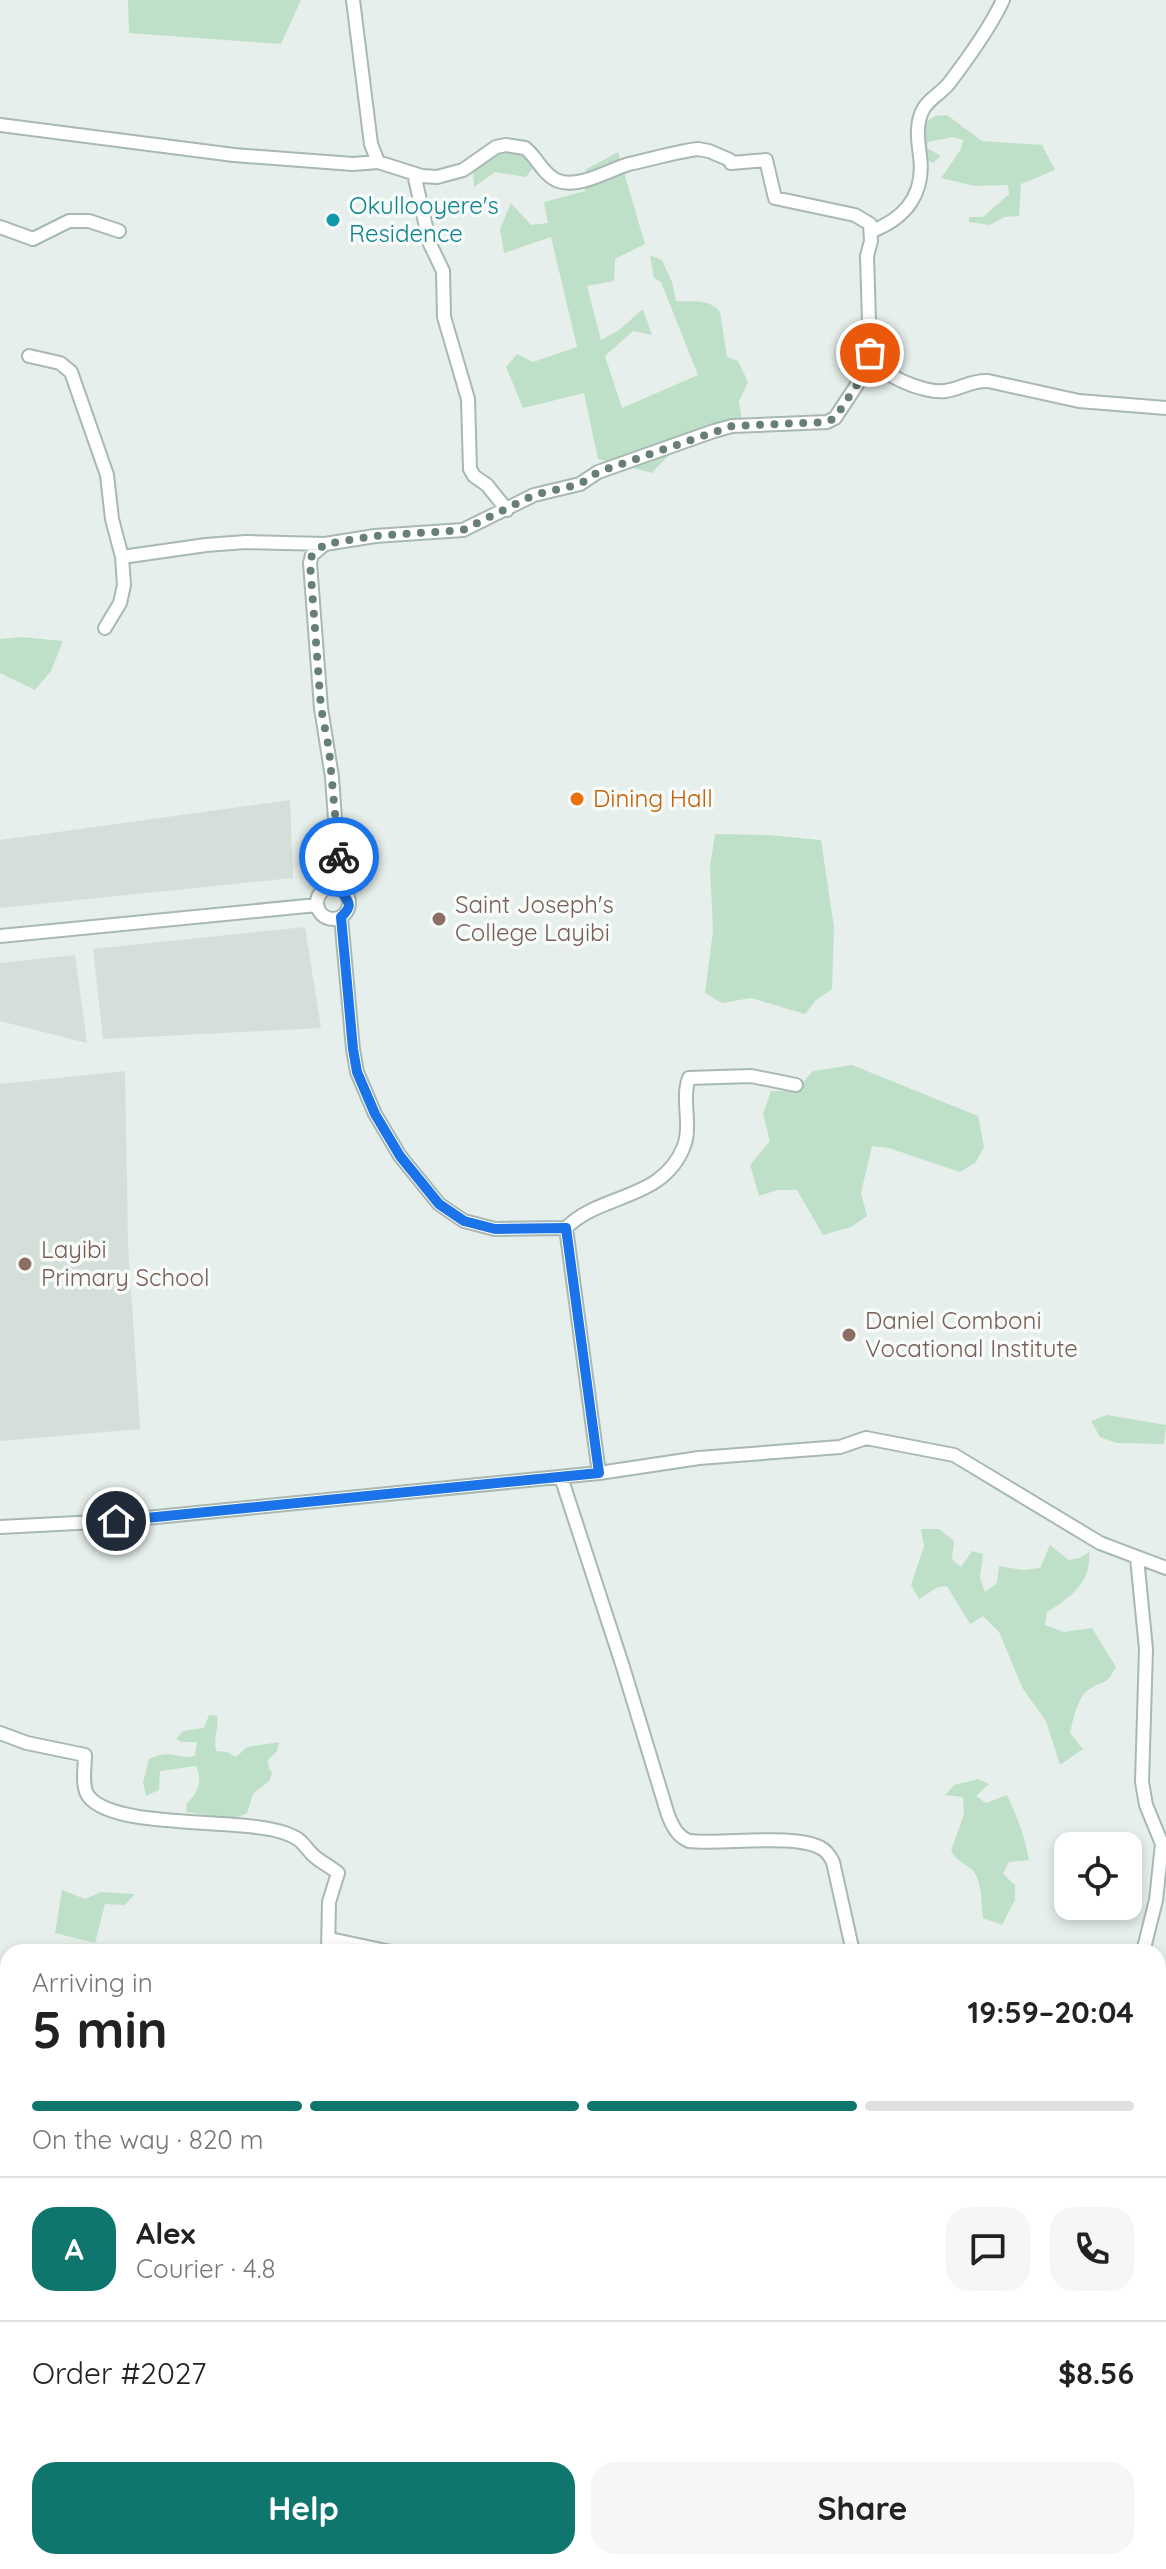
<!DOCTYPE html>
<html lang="en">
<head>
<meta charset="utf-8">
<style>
	body { margin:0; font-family:Quicksand,sans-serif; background:#f6f6f6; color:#222; height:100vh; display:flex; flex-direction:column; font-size:30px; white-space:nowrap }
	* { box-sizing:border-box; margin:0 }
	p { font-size:26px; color:#767676 }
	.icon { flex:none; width:44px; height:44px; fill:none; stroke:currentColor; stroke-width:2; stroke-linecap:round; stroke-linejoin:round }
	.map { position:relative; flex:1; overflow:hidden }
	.panel { position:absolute; left:0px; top:1944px; width:1166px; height:626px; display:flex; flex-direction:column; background:#fff; border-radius:24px 24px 0 0; box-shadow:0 4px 12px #0003 }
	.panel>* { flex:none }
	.fabs { position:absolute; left:1054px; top:1832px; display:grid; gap:16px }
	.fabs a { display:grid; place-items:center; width:88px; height:88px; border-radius:16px; background:#fff; box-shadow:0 4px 12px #0003; font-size:40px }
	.pin { position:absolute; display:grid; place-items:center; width:68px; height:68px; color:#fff; margin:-34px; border:4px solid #fff; border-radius:50%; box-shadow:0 2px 8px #0007 }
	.courier { position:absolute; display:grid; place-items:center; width:80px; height:80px; margin:-40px; border:6px solid #1a73e8; border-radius:50%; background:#fff; color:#222; box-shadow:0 2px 10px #0007 }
	.headline em { font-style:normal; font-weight:800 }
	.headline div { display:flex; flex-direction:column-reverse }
	.headline { display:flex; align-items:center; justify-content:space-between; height:136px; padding:0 32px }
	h1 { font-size:52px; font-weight:800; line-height:60px }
	.bar { display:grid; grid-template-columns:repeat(4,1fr); gap:12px 8px; align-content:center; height:96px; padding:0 32px }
	.bar i { height:10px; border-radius:6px; background:#e0e0e0 }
	.bar .selected { background:#0f766e }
	.bar p { grid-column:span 4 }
	.line { display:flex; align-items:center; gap:20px; padding:0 32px; border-top:2px solid #e0e0e0 }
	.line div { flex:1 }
	.round { display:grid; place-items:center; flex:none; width:84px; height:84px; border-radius:24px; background:#f6f6f6 }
	.button { display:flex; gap:16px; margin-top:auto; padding:16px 32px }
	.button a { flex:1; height:92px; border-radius:24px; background:#0f766e; color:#fff; font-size:32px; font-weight:800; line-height:92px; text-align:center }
	.button a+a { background:#f6f6f6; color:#222 }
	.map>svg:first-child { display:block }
</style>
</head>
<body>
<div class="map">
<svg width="1166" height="2569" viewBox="0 0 1166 2569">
	<rect width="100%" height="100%" fill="#e6efeb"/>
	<!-- built -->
	<path fill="#d4dfda" d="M290 800 293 878 0 908V840Z
		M305 927 321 1028 103 1039 93 949Z
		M75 955 87 1043 0 1021V963Z
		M125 1071 128 1242 140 1429 0 1441V1084Z"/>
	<!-- green -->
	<path fill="#bfe0c8" d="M128 0H301L281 44 129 33Z
		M947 115 982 141 1042 145 1055 170 1021 184 1019 216 1004 217 990 225 969 222V217H983L1009 194 1008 185 975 186 941 178 961 149 963 140 953 137 928 142 927 148 941 156 933 163 926 159 923 124 935 116Z
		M506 151 528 156 535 165 526 177 495 172 474 187 473 167Z
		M618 152 645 244 615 259 614 281 587 286 601 340 619 330 643 309 652 335 633 331 605 356 622 408 698 375 661 282 654 278 650 255 662 260 672 282 676 301C692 302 710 298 720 312L727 357 738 361 748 382 739 401 742 421 685 438 652 473 598 459 584 393 523 408 506 367 517 354 533 362 577 347 551 237 504 253 500 229 511 203 531 225 548 223 544 202 585 191V170Z
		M22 637 63 641 51 671 35 690 0 673V639Z
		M715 834 768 835 821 840 834 927 832 989 816 1000 805 1014 751 998 722 1003 705 993 713 931 710 866Z
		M852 1065 978 1116 984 1147 976 1162 960 1172 889 1148 872 1146 861 1193 867 1216 851 1227 823 1235 797 1190H777L759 1196 750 1165 770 1141 763 1114 771 1091H795L813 1071Z
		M1107 1415 1166 1425 1164 1444 1117 1443 1100 1437 1091 1421Z
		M921 1529H939L954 1541 952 1559 961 1567 972 1551 983 1554 980 1578 985 1592 997 1583 999 1566 1022 1570 1040 1568 1050 1545 1069 1560 1080 1558 1089 1552C1092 1582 1070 1598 1047 1612L1045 1625 1064 1632 1092 1628 1116 1667C1105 1688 1102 1679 1087 1691 1077 1699 1073 1721 1070 1733L1083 1749 1060 1765 1046 1721 1023 1689 999 1632 983 1616 970 1624 947 1586 938 1587 919 1599 911 1585 924 1546Z
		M209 1715 217 1716C219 1730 213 1737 216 1751L227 1752 236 1757 247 1747 279 1742 277 1751 268 1760 269 1769 272 1772 270 1780 253 1794 247 1813 234 1819 186 1812 187 1803C198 1793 203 1781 196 1766L160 1771 159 1790 146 1796 143 1782 149 1759C172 1748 176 1760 195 1756L197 1742H182L176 1739 183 1731 204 1728Z
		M978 1779 989 1784 976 1796 986 1803 1007 1795C1017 1817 1025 1836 1029 1860L1009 1862 1003 1874 1015 1885V1900L1002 1925 983 1918C981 1903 983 1878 970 1868 962 1862 957 1861 951 1851L964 1814 963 1797 945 1795 954 1785Z
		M62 1890 85 1899 101 1892 135 1894 125 1905 105 1904 95 1943 55 1933Z
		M8 2210 6 2310 8 2394 0 2388V2214Z"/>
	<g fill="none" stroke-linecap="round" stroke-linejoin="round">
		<!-- stream -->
		<path stroke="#8ec9d4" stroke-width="3" d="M733 2562 736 2569"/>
		<defs>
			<path id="minor" d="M353 0 371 144 378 162
				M0 125 234 155 353 164 378 162 422 176 437 177 463 170 496 147 506 145 525 148C537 157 542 173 556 180 578 190 608 170 629 164 652 159 675 152 698 149L709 151 730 160 731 163 766 160 775 198 855 215 870 224 871 241 867 256 870 353C875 374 925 394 945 391 961 389 971 380 988 381L1079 401 1166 408
				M414 174 430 244 443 271 444 317 468 399 470 469 474 476 487 485 507 510
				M0 227 33 239 69 221H89L119 231
				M872 231C906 218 925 193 920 156 918 141 915 122 924 108 930 98 943 92 950 82 969 57 990 28 1003 0
				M29 356 60 363 71 372 107 475 112 519 122 557 124 585 120 603 105 628
				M325 544 312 555 310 563 321 708 332 777 340 889
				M122 557 206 545 246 542 325 544 375 536 463 530 534 495 580 484 598 472 714 431 732 426 827 422 835 418 872 362
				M317 903a16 16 0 1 1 32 0a16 16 0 1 1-32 0Z
				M341 917 353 1049 357 1072 375 1114 400 1156 439 1204 464 1221 495 1229 566 1228C600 1193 663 1201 684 1146 692 1125 681 1099 689 1078L751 1076 796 1085
				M0 936 317 905
				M566 1228 599 1473
				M561 1477 623 1667 668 1815C673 1827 677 1836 689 1841 721 1845 795 1833 821 1848 827 1851 830 1856 833 1862L853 1952
				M0 1527 116 1521 599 1473 699 1458 840 1447 866 1438 954 1455 1100 1543 1166 1568
				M1137 1558 1146 1649 1142 1782 1146 1805 1162 1844 1156 1900 1143 1952
				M0 1733 27 1743 85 1755C85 1768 81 1787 89 1797 117 1830 239 1817 285 1833 304 1840 301 1843 313 1855 320 1862 330 1866 338 1873L329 1902 328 1952
				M330 1939 391 1952
				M1158 2116 1166 2127
				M0 2402 8 2410
				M0 2420 8 2418
				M599 2562 601 2569"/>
		</defs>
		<!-- minor casing -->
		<use href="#minor" stroke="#a8b8b2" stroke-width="16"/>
		<!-- minor -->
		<use href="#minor" stroke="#fff" stroke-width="12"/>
	</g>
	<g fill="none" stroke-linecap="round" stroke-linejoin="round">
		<!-- done -->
		<path stroke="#687f78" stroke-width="8" stroke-dasharray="0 14.4" d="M339 857 329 749 321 708 310 563 312 555 325 544 375 536 463 530 534 495 580 484 598 472 732 426 827 422 835 418 872 362 870 353"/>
		<!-- route -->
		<path stroke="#1a73e8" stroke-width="10" d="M116 1521 599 1473 566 1228 495 1229 464 1221 439 1204 400 1156 375 1114 357 1072 353 1049 341 917C355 904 347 902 341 890 337 882 340 865 339 857"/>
	</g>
	<!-- markers -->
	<circle fill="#0f9aa8" stroke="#f7fbf9" stroke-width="3" cx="333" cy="220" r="8"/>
	<circle fill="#e8710a" stroke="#f7fbf9" stroke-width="3" cx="577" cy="799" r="8"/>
	<g fill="#8d6e63" stroke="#f7fbf9" stroke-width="3">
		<circle cx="439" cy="919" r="8"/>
		<circle cx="25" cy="1264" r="8"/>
		<circle cx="849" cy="1335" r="8"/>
	</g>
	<g text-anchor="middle" stroke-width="7" stroke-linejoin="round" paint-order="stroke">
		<!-- culture labels -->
		<g font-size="24" fill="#0d838f" stroke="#f7fbf9" text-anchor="start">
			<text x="349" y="214">Okullooyere's<tspan x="349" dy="28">Residence</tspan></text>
		</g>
		<!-- food labels -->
		<g font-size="24" fill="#c56008" stroke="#f7fbf9" text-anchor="start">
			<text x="593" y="807">Dining Hall</text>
		</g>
		<!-- education labels -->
		<g font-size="24" fill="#785e54" stroke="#f7fbf9" text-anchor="start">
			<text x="455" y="913">Saint Joseph's<tspan x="455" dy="28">College Layibi</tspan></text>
			<text x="41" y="1258">Layibi<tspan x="41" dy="28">Primary School</tspan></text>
			<text x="865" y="1329">Daniel Comboni<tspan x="865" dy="28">Vocational Institute</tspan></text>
		</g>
	</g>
</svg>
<div class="fabs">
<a><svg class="icon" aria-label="locate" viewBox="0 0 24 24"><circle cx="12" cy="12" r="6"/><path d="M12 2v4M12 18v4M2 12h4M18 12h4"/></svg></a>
</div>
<div class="pin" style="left:870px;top:353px;background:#ea580c"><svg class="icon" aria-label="bag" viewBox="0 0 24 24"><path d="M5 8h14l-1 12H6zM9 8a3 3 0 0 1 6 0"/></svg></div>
<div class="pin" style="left:116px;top:1521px;background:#1f2937"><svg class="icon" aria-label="home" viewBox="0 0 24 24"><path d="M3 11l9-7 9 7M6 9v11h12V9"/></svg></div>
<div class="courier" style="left:339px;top:857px"><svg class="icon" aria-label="bike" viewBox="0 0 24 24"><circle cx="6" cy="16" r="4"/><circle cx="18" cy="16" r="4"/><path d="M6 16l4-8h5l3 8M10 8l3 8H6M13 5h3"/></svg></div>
<section class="panel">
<div class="headline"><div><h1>5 min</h1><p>Arriving in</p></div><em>19:59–20:04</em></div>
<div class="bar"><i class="selected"></i><i class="selected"></i><i class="selected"></i><i></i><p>On the way · 820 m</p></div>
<div class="line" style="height:144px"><b class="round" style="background:#0f766e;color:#fff">A</b><div><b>Alex</b><p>Courier · 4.8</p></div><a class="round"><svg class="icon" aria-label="chat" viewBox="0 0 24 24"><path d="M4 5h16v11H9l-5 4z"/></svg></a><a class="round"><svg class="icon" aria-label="phone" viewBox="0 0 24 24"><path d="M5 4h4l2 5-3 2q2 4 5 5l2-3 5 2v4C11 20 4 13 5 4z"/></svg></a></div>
<div class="line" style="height:104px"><div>Order #2027</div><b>$8.56</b></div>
<div class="button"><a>Help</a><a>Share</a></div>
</section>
</div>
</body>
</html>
